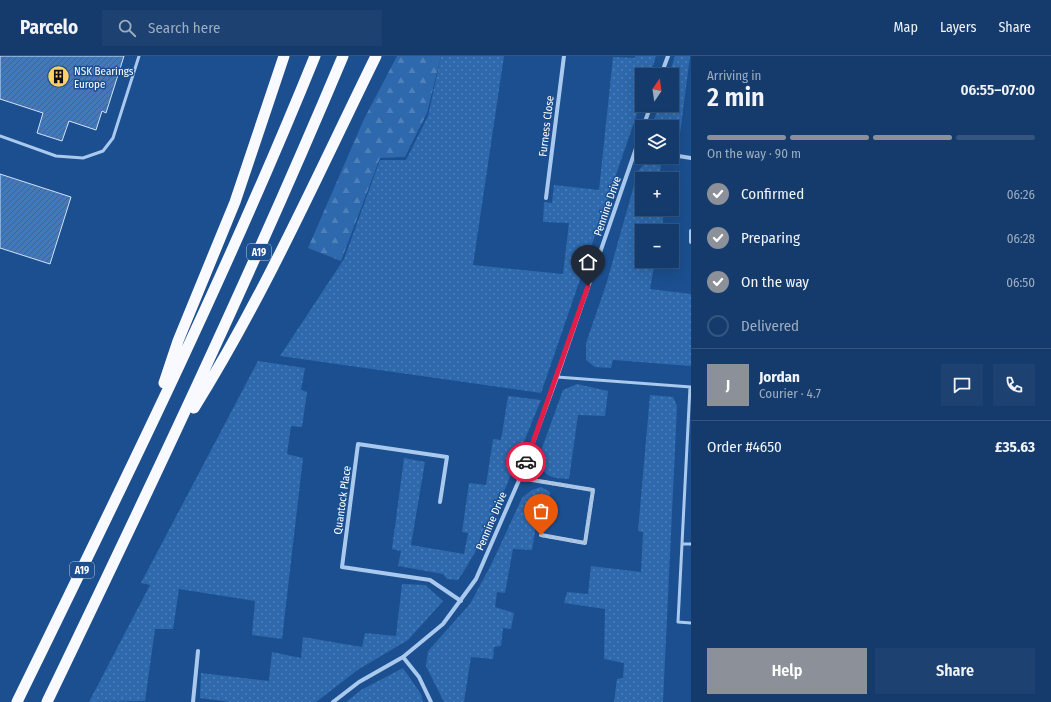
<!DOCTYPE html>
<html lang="en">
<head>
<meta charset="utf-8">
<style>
	body { margin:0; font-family:"Fira Sans Condensed",sans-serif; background:#1d4271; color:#f1f3f6; height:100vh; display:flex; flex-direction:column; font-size:15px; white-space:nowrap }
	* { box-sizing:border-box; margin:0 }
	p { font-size:13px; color:#9dadc1 }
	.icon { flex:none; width:22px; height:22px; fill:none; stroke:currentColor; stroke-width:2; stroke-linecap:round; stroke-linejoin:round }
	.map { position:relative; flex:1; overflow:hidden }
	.side { display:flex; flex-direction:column; background:#143b6b; width:360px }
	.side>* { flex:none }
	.needle { width:26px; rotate:13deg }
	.fabs { position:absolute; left:635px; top:12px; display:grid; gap:8px }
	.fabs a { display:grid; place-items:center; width:44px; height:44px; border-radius:0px; background:#143b6b; box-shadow:0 4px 16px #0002,0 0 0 1px #33557e; font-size:20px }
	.pin { position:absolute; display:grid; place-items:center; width:34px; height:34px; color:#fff; margin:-41px -17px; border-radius:50% 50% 50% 0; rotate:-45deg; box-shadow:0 0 4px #0007 }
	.pin .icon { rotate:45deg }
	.courier { position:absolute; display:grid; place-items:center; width:40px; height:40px; margin:-20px; border:3px solid #e11d48; border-radius:50%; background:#fff; color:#222; box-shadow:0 1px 5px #0007 }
	.summary em { font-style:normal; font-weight:600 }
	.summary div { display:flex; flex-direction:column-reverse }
	.summary { display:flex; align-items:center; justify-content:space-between; height:68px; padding:0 16px }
	h1 { font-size:26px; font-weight:600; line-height:30px }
	.bar { display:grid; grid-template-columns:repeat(4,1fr); gap:6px 4px; align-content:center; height:48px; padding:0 16px }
	.bar i { height:5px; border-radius:3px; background:#33557e }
	.bar .selected { background:#8c9099 }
	.bar p { grid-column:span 4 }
	.line { display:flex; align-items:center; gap:10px; padding:0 16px; border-top:1px solid #33557e }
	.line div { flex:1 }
	.round { display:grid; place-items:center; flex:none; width:42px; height:42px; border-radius:0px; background:#1d4271 }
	ol { padding:0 16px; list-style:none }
	li { display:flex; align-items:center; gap:12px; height:44px }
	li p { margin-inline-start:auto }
	li .icon { padding:4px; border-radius:50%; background:#8c9099; color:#fff; stroke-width:4 }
	li:last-child { color:#9dadc1 }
	li i { width:22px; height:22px; border:2px solid #33557e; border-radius:50% }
	.cta { display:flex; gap:8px; margin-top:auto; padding:8px 16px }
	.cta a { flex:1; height:46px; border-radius:0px; background:#8c9099; color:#fff; font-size:16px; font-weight:600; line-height:46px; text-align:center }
	.cta a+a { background:#1d4271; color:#f1f3f6 }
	header { display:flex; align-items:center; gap:24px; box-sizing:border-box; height:56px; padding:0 20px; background:#143b6b; border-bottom:1px solid #33557e }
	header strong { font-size:19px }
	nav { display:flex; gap:22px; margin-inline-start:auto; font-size:14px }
	.search { width:280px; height:36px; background:#1d4271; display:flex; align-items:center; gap:10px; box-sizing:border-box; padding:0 14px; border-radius:0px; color:#9dadc1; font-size:15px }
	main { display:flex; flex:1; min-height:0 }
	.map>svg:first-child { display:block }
</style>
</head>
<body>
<header>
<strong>Parcelo</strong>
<div class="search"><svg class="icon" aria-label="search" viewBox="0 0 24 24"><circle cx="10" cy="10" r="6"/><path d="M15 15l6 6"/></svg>Search here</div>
<nav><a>Map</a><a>Layers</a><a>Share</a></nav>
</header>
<main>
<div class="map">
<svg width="691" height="646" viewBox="0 0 691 646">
	<defs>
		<pattern id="grass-dots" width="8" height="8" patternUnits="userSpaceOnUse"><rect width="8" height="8" fill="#2e69ad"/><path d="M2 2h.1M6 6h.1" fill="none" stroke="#4d80b9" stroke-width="1.8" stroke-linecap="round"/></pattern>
		<pattern id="forest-firs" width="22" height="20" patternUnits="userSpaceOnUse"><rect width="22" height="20" fill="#2e69ad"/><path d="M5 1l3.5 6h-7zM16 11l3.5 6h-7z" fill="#4d80b9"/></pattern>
		<pattern id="building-hatch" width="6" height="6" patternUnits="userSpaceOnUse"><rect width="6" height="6" fill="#4478b7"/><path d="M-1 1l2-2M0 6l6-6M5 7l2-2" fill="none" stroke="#486282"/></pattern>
	</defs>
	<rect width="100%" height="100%" fill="#1b4f8f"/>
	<!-- grass -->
	<path fill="url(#grass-dots)" d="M441 0H504L473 209 563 218 569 167 543 166 544 146 552 147 554 129 599 134 613 1 635 2V0H656L650 19H642V43L541 337 280 300 344 203 380 104H406L428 60Z
		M675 0H690L678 93 672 92V71L652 70 659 49H672V19H669Z
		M647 105H661L660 123H642V153H657L656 157 664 158 661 175H642V205H655L650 233 691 238V310L613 304 611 312 595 311 586 304V287L606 229 638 115Z
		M258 305 305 312 301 334 307 336 302 371 291 370 287 398 303 402 282 583 252 579 255 545 179 533 173 573H155L145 645 89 646 150 529 141 527Z
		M577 328 608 335 605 360 578 359 569 423C551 422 545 422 538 403L563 334Z
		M650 339 673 341 677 350 663 646H614L617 623 623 622 624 607 604 603 605 553 564 547 567 536 588 538 591 510 641 516 643 476 638 475Z
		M508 340 541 344C516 403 494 471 458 524L447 523 443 518 398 510 401 495 392 493 404 402 425 406 411 489 464 498 468 477 462 476 469 427 486 429 493 383 501 384Z
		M541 431 550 436 547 458 538 456 532 494 513 493 505 537 497 536 495 551 514 557 511 573 503 572 501 590 494 591 493 603 471 601 464 646H469H444L426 610 428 595 470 548 492 507 522 442 532 434Z
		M402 528 425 529 443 545 408 584 359 613 316 646H230L200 642 201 617 269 625 272 596 301 602 303 581 362 591 365 577 396 580Z
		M403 612 421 638 423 646H346L361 634Z"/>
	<!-- forest -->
	<path fill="url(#forest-firs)" d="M397 0H441L427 57 405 101 380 102 341 205 308 192 364 63Z"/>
	<!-- building -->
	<path fill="url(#building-hatch)" stroke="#cfe3fa" d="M0 0H124L106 57 102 55 96 74 69 65 62 85 37 77 43 57 0 43Z
		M0 118 71 141 50 208 0 192Z"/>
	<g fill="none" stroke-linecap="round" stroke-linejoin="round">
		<!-- service -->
		<path stroke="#a9c9ee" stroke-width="3" d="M0 80 56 100 83 102 103 95 113 82 139 0
			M557 321 691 331
			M690 331 678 566 691 567
			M683 488H691"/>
		<!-- minor -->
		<path stroke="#a9c9ee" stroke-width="4" d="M661 19 668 0
			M643 71 651 49
			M635 95 642 96
			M672 99 691 102
			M546 142 564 0
			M691 175V186
			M520 422 593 434 585 487 541 479
			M440 446 447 401 358 388 342 511 430 524 461 545
			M403 601 419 621 431 646
			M193 646 198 595
			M333 646 359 626 403 601 443 568 476 523 520 422 557 321 642 75"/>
		<!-- trunk -->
		<path stroke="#f8faff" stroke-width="11" d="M164 327 178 285 235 146 284 0
			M194 352C264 240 318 118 376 0
			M17 646C121 433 226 220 315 0
			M47 646C150 432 251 219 343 0"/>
	</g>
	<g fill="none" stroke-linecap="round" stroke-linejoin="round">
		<!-- done -->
		<path stroke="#afc1d8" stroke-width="4" stroke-dasharray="0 7.2" d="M526 406 520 422 593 434 585 487 541 479"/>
		<!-- route -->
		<path stroke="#e11d48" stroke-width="5" d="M526 406 588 230"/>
	</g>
	<!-- icons -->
	<defs>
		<symbol id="building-disc" viewBox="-11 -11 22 22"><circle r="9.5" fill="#ffd166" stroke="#1b4f8f"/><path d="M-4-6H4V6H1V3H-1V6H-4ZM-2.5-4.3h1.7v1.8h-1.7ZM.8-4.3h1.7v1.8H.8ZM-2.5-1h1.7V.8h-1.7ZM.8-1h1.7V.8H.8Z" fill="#111"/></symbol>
	</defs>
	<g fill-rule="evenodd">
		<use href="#building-disc" x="46" y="8" width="25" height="25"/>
	</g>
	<g text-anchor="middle" stroke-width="3" stroke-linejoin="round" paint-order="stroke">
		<!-- shield labels -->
		<g fill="#1b4f8f" stroke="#bbcadd" stroke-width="1">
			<rect x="247" y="188" width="24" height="16" rx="3"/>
			<rect x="70" y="506" width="24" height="16" rx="3"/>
		</g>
		<g font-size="10" font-weight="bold" fill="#fff">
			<text x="259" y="200">A19</text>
			<text x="82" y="518">A19</text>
		</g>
		<!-- poi labels -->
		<g font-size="11" fill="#fff" stroke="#1b4f8f" text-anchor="start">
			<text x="74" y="19">NSK Bearings<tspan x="74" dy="13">Europe</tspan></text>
		</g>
		<!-- street labels -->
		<g font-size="11" fill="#fff" stroke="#1b4f8f">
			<text transform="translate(546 70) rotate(-83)" y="4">Furness Close</text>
			<text transform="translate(607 150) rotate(-71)" y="4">Pennine Drive</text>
			<text transform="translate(342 444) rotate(-82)" y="4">Quantock Place</text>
			<text transform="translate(491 465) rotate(-67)" y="4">Pennine Drive</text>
		</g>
	</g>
</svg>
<div class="fabs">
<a><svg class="needle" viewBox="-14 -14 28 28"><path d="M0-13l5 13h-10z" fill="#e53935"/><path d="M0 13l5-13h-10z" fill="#9dadc1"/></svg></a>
<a><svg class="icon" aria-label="layers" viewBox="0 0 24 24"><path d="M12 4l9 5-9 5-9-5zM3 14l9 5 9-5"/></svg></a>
<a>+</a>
<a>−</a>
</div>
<div class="pin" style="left:541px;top:479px;background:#ea580c"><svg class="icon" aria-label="bag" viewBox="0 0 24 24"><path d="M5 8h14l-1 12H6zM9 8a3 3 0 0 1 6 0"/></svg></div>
<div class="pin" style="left:588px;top:230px;background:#1f2937"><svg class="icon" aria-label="home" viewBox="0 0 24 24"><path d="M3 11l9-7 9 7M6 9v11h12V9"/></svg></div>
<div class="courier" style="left:526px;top:406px"><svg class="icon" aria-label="car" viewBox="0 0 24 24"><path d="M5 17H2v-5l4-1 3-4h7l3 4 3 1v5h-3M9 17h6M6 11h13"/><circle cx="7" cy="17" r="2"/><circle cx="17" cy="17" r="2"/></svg></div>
</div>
<section class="side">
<div class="summary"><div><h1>2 min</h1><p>Arriving in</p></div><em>06:55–07:00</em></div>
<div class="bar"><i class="selected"></i><i class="selected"></i><i class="selected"></i><i></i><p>On the way · 90 m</p></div>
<ol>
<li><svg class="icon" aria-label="check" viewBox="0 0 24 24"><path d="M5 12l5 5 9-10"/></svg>Confirmed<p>06:26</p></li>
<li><svg class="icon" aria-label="check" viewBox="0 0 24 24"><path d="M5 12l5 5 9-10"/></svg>Preparing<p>06:28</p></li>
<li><svg class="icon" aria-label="check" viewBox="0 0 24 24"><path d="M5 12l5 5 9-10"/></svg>On the way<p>06:50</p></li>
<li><i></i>Delivered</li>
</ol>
<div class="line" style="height:72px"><b class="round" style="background:#8c9099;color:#fff">J</b><div><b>Jordan</b><p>Courier · 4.7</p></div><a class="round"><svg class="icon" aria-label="chat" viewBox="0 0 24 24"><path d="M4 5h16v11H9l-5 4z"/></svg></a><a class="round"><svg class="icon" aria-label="phone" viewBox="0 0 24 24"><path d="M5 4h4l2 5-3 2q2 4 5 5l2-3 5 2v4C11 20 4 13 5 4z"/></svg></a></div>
<div class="line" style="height:52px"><div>Order #4650</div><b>£35.63</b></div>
<div class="cta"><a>Help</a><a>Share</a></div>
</section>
</main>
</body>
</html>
